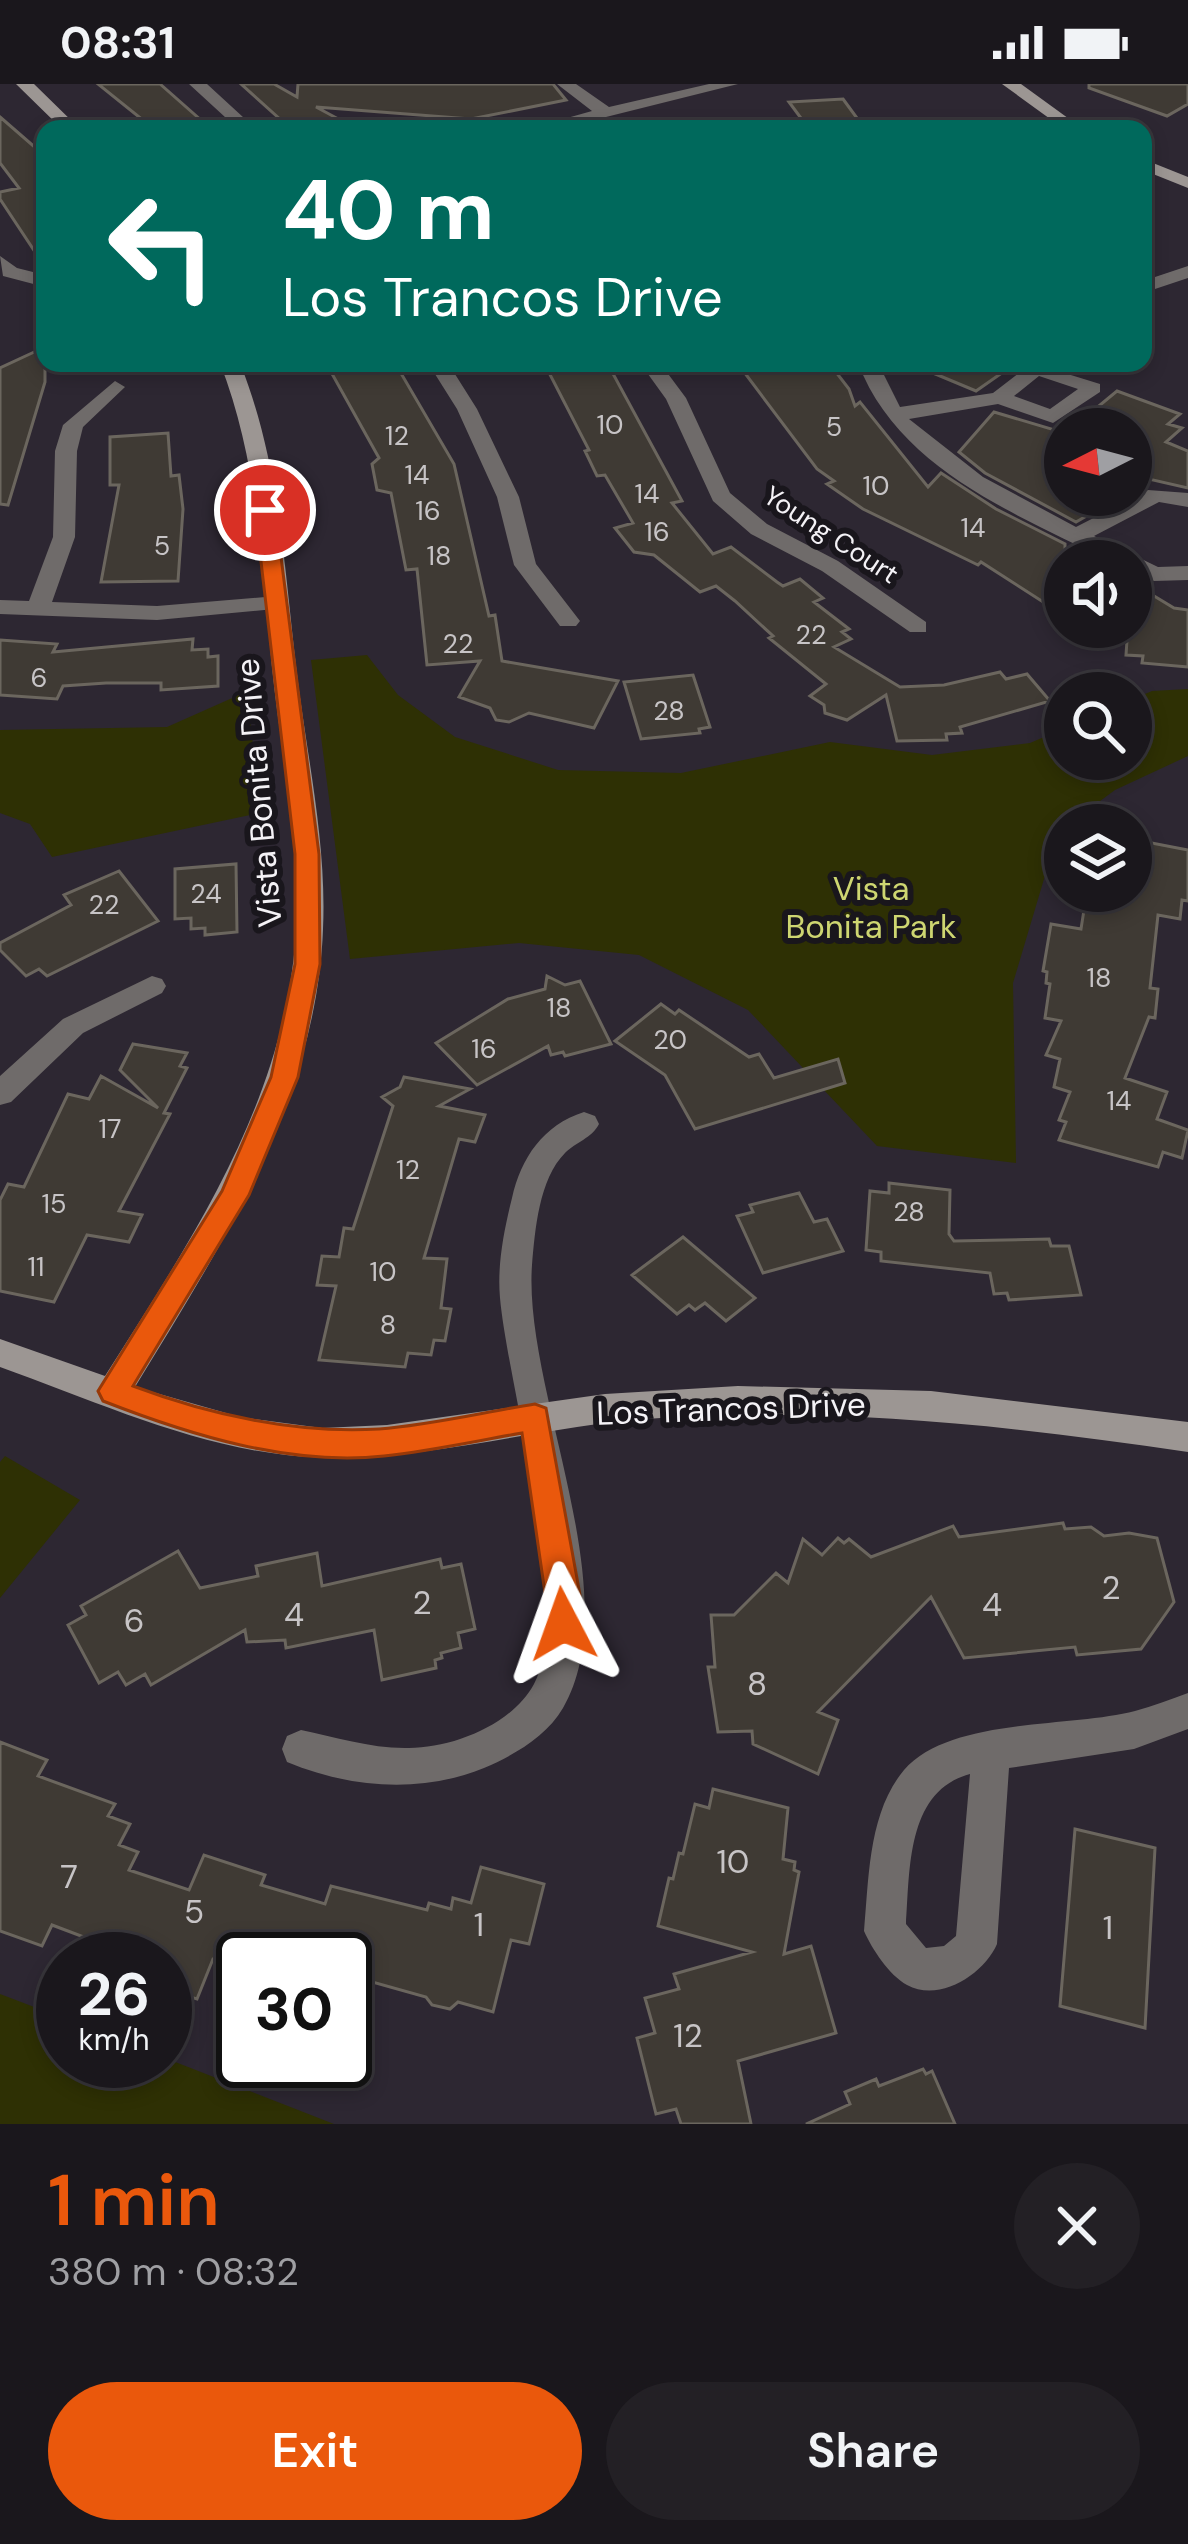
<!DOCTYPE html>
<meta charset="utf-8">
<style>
:root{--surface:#1a171c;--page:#232025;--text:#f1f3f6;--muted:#9f9fa3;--line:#38363b;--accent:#ea580c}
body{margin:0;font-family:"DM Sans",sans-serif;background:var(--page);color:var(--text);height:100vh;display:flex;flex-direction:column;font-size:45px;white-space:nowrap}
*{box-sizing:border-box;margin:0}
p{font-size:39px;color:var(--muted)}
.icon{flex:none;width:66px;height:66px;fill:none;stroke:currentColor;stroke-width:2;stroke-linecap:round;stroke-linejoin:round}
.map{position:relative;height:2040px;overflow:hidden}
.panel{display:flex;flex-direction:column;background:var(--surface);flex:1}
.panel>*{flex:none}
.top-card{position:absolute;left:36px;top:36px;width:1116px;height:252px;border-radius:24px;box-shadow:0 6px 18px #0003,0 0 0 3px var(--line);background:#00695c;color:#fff;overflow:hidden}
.needle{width:78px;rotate:264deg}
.buttons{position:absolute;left:1044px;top:324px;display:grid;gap:24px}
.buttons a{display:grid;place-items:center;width:108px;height:108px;border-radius:50%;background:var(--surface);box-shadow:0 6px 18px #0003,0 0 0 3px var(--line);font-size:60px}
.speed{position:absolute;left:36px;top:1848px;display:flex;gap:24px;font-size:60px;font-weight:700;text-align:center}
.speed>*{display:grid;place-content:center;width:156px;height:156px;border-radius:50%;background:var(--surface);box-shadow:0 6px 18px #0003,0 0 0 3px var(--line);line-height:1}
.speed small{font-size:30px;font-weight:400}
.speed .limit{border:6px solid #111;border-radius:18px;background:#fff;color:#111}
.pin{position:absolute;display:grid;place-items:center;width:102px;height:102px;color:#fff;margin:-51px;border:6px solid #fff;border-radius:50%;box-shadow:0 3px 12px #0007}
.me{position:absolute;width:132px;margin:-66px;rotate:356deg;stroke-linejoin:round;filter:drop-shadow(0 0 9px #0008)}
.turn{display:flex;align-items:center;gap:42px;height:252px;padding:0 48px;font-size:54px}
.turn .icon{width:156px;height:156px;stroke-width:2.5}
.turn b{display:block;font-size:84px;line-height:102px}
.round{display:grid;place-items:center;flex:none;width:126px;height:126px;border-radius:63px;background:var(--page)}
.head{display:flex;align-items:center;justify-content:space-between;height:204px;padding:0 48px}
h1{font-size:72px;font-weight:600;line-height:90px;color:var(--accent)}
.primary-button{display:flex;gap:24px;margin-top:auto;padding:24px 48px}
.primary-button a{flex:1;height:138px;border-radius:72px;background:var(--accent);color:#fff;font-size:48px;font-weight:600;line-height:138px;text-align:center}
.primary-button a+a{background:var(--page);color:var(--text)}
.status{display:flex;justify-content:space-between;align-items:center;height:84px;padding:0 60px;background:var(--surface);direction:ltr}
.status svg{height:33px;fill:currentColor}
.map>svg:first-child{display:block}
.built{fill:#2d2732;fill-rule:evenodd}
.green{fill:#2e3004}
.building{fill:#3f3a34;stroke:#6b665e;stroke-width:3}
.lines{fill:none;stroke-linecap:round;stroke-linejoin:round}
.street{fill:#6f6b6a;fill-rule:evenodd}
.secondary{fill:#9c9693;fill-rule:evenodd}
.route{fill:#ea580c;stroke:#983908;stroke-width:3}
.labels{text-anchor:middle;stroke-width:12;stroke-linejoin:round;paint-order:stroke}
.number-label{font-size:27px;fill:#c7c4c6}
.far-street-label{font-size:27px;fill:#f4f2f6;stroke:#19161c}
.street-label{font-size:33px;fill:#f4f2f6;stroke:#19161c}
.park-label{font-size:33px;fill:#ced671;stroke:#19161c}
.near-number-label{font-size:33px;fill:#c7c4c6}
</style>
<div class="status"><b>08:31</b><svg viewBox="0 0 49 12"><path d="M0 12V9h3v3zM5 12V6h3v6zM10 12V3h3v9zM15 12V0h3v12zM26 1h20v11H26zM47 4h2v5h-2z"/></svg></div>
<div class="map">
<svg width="1188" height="2040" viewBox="0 0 1188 2040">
<rect width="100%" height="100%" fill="#221f25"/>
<path class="built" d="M0 0H1188V2040H0ZM45 45H1143V279H45ZM1065 345H1131V411H1065ZM1065 477H1131V543H1065ZM1065 609H1131V675H1065ZM1065 741H1131V807H1065ZM63 1875H165V1977H63ZM243 1875H345V1977H243Z"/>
<path class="green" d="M367 571 398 611 455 653 558 686 681 689 830 658 932 671 1030 659 1065 644V675H1131V616L1152 607 1188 605V672L1115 706 1058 748 1013 899 1016 1079 877 1062 748 926 639 871 519 859 350 875 311 576Z
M248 607 259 729 52 773 30 740 0 729V646L167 643Z
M5 1372 80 1416 0 1514V1378Z
M0 1910 63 1934V1977L165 1974 334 2040H0Z"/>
<path class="building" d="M98 0H160L211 45H154Z
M241 0H274L297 13 298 0H553L566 16 471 35 316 23 357 45H291Z
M1089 0H1188V20L1167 32 1089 4Z
M843 15 865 45H809L789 18Z
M0 33 45 72V183L0 115V108L19 104 0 79Z
M45 263V298L8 421 0 420V284Z
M326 279H395L454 380 489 532 495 531 502 577 618 597 594 644 529 629 509 638 496 636 490 624 459 613 480 577 427 581 417 485 406 486 391 409 377 406 372 380 379 374Z
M544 279H602L611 286 682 417 672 419 713 470 731 463 777 498 783 502 800 495 823 514 814 518 849 545 842 548 851 555 834 563 900 603 944 601 1000 588 1006 595 1027 590 1050 617 960 643 962 649 946 650 947 656 897 657 886 611 847 636 825 629 824 621 810 612 826 600 769 554 773 552 735 517 716 502 700 508 654 471 634 468 615 444 633 439 605 391 597 392 585 367 589 366Z
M749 279H829L849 305 855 322 860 318 928 403 941 389 996 425 1065 460V532L981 478 978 481 863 425 827 400 834 397 817 385 741 284 751 283Z
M909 279H1016L976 307Z
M1117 307 1180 330 1168 340 1182 344 1166 358 1188 367V404L1149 395 1131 406V345H1071Z
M994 328 1065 349V411H1123L1076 438 985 389 959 368Z
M168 349 171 392 179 391 183 425 178 497 101 498 119 401H110V353Z
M1131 498 1174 524 1188 526V583L1142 579 1143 572 1126 571Z
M193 555 192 566 208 565V573L218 572V602L161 606V599H106L63 602 57 615 0 611V556L57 560 53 568Z
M693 591 710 643 699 645 700 649 641 655 624 598Z
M1131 755 1188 766V817L1182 816 1180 835 1158 831 1150 904 1158 905 1155 934 1149 933 1125 994 1167 1008 1157 1035 1188 1046 1182 1074 1163 1068 1158 1083 1059 1056 1066 1038 1059 1036 1070 1008 1054 1003 1060 975 1046 971 1061 937 1045 934 1050 900 1046 899 1047 888 1043 887 1051 840 1081 845 1087 807H1131Z
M236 780 237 848 205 851V844L191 845V834L175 835V785Z
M119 787 158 837 47 892 39 885 26 892 0 866V859L71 821 64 811Z
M547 892 565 901 580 897 611 960 565 972 563 968 551 971 548 962 477 1001 436 959 508 915 545 905Z
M661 920 675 930 679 926 749 973 759 970 774 994 838 975 845 999 695 1045 665 991 615 957Z
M133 960 187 969 180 982 187 984 164 1029 170 1030 119 1127 142 1131 129 1158 87 1151 54 1218 0 1207V1116L8 1100 24 1103 68 1010 89 1015 101 992 158 1024 120 986Z
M404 993 470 1005 439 1022 485 1031 475 1058 459 1055 424 1174 447 1175 441 1224 451 1225 445 1257 434 1256 431 1271 408 1269 405 1283 319 1276 336 1202 317 1201 322 1172 339 1173 344 1144 353 1145 393 1022 382 1013 400 1003Z
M889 1099 950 1106 949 1150 954 1157 1049 1155 1051 1162H1069L1081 1211 1009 1216 1007 1209 994 1210 990 1189 881 1177V1168L866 1166 870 1107 889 1109Z
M799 1109 814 1138 827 1135 843 1167 763 1189 737 1132 753 1128 750 1121Z
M683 1153 755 1214 726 1237 705 1219 695 1226 689 1221 677 1230 632 1191Z
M1063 1439 1065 1445 1091 1443 1104 1452 1129 1449 1157 1454 1174 1518 1141 1565 1077 1571 1075 1563 964 1574 931 1513 818 1628 838 1636 818 1690 753 1660 752 1647 718 1648 708 1583H715L711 1531H734L776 1489 788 1499 803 1455 822 1471 838 1454 844 1459 849 1455 871 1473 953 1442 959 1453Z
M178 1467 200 1504 258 1492 256 1482 317 1469 322 1502 440 1475 442 1484 461 1480 475 1545 458 1549 461 1564 441 1569 442 1574 435 1576 436 1584 382 1596 374 1546 286 1564 285 1556 247 1558 245 1546 151 1601 145 1590 126 1601 118 1588 99 1599 68 1541 86 1531 81 1522Z
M0 1658 47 1676 38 1692 115 1720 108 1732 130 1740 119 1761 138 1768 129 1786 189 1806 204 1771 265 1791 261 1801 325 1820 331 1802 427 1826 429 1819 451 1825 453 1814 471 1819 481 1783 544 1800 529 1860 511 1856 493 1928 458 1918 450 1925 432 1921 426 1913 369 1897 350 1955 345 1954V1875H213L197 1915 165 1906V1875H117L121 1867 52 1841 42 1862 0 1847Z
M713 1705 788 1724 783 1775 795 1778 794 1786 799 1788 784 1870 811 1862 836 1949 738 1977 751 2040H681L676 2025 656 2030 637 1954 655 1949 645 1914 679 1905 674 1890 752 1868 658 1842 669 1794 673 1795 679 1769 683 1770 695 1720 709 1724Z
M1075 1745 1155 1764 1145 1944 1060 1922Z
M923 1985 926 1990 932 1987 955 2040H806L850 2020 845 2008 876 1995 879 2002Z"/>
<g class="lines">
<path class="street" d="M189 0H207L256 45H238Z
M557 0H576L609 23 709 0H738L558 45H528L592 27Z
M0 172 17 184 45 191V203L3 192Z
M1188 182V194L1143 209V197Z
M428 279H448L477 325 519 413 536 480 580 537 576 542H560L514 481 497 413 457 325Z
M640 279H660L686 314 730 409 767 440 838 477 926 538V548H910L822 487 751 450 713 417 666 315Z
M858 279H878L900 323 993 309 1032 279 1100 300V308L1053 339 998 320 909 335 983 393 1076 443 1148 406 1188 409V423L1159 418 1094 452 1158 483 1188 482V496L1154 497 1131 487V477H1110C1013 429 898 384 858 279ZM1039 292 1078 305 1050 325 1014 312Z
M115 297 125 303 83 343 77 367 75 453 52 518 157 522 277 512 289 519 285 524 157 536 0 530V516L29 517 53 453 55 367 63 341Z
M152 892 162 895 166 902 162 909 83 949 11 1018 0 1021V992L63 935Z
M584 1028 595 1032 599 1040C592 1054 576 1058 565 1069 539 1095 535 1146 532 1181 523 1307 629 1509 563 1624 546 1653 514 1671 484 1684 420 1710 350 1704 287 1678L282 1665 287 1652 301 1646C336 1653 372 1665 409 1664 452 1664 512 1641 534 1600 573 1527 508 1302 500 1214 497 1181 504 1146 512 1114 521 1074 543 1041 584 1028Z
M1188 1609V1645L1134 1665 1009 1684 997 1860C984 1890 940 1919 907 1901 889 1891 872 1865 864 1847 869 1795 868 1729 904 1686 950 1633 1070 1644 1135 1627 1153 1622 1171 1615 1188 1609ZM970 1690 956 1852 944 1862 926 1864 906 1840C910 1787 906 1707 970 1690Z"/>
<path class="secondary" d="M16 0H34L80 45H62Z
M1002 0H1021L1083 45H1064Z
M1143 75 1188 93V104L1143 86Z
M220 279H240C279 377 284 479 296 582 306 669 327 757 323 845 317 1015 221 1162 135 1303L240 1333 322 1344 387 1341 605 1310 738 1302 931 1307 1188 1338V1368C1008 1341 828 1322 646 1335 526 1344 406 1384 286 1371 187 1360 93 1316 0 1283V1255L105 1292C192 1155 287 1014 296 846 300 758 281 670 272 583 262 479 258 377 220 279Z"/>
</g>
<path class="route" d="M265 420 275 426 319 770 320 880 298 993 249 1111 133 1302C210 1331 297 1350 379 1345 431 1341 484 1328 535 1320L546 1324 580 1511 575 1551 563 1556 551 1551 522 1349C476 1357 430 1367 384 1372 289 1382 190 1351 103 1317L98 1307 222 1107 271 993 295 880V770L255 426Z"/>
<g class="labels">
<g class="number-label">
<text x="610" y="350">10</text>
<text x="834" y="352">5</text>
<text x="397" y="361">12</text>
<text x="417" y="400">14</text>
<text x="876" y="411">10</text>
<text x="647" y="419">14</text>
<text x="428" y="436">16</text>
<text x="973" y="453">14</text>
<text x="657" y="457">16</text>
<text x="162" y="471">5</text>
<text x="439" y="481">18</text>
<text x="811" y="560">22</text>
<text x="458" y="569">22</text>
<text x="39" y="603">6</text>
<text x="669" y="636">28</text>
<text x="206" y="819">24</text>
<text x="104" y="830">22</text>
<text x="1099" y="903">18</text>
<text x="559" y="933">18</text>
<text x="670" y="965">20</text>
<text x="484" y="974">16</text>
<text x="1119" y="1026">14</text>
<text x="110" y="1054">17</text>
<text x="408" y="1095">12</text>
<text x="54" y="1129">15</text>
<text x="909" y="1137">28</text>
<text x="36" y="1192">11</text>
<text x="383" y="1197">10</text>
<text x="388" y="1250">8</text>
</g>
<g class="far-street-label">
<text transform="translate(831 451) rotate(33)" y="9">Young Court</text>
</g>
<g class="street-label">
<text transform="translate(258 709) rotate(-95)" y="12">Vista Bonita Drive</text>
<text transform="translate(731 1324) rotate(-2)" y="12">Los Trancos Drive</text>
</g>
<g class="park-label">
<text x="871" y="816">Vista<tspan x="871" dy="38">Bonita Park</tspan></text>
</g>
<g class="near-number-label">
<text x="1111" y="1515">2</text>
<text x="422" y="1530">2</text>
<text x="992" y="1532">4</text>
<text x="294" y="1542">4</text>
<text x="134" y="1548">6</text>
<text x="757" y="1611">8</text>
<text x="733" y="1789">10</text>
<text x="69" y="1804">7</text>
<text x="194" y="1839">5</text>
<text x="479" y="1852">1</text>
<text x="1108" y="1855">1</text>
<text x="688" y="1963">12</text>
</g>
</g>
</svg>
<div class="buttons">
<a><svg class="needle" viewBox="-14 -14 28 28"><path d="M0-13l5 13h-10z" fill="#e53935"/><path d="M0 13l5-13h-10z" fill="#9f9fa3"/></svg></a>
<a><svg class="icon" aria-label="sound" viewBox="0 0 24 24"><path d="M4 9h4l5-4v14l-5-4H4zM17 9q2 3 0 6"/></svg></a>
<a><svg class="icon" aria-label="search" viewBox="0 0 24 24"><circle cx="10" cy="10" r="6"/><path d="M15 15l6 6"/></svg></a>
<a><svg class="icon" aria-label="layers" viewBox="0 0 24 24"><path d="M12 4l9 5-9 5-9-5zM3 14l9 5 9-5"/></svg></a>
</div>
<div class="speed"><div>26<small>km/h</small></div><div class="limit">30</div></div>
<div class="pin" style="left:265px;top:426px;background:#d93025"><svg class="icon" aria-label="arrive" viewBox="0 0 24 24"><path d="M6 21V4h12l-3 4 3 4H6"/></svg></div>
<svg class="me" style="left:563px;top:1540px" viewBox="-20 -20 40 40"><path d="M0-17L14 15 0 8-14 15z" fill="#ea580c" stroke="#fff" stroke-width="4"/></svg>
<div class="top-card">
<div class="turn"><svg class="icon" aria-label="left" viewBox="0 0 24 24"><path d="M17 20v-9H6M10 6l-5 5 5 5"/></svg><div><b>40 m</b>Los Trancos Drive</div></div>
</div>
</div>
<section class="panel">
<div class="head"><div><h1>1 min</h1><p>380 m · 08:32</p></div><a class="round"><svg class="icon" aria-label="close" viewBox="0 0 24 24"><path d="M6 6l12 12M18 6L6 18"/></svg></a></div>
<div class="primary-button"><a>Exit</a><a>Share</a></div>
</section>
